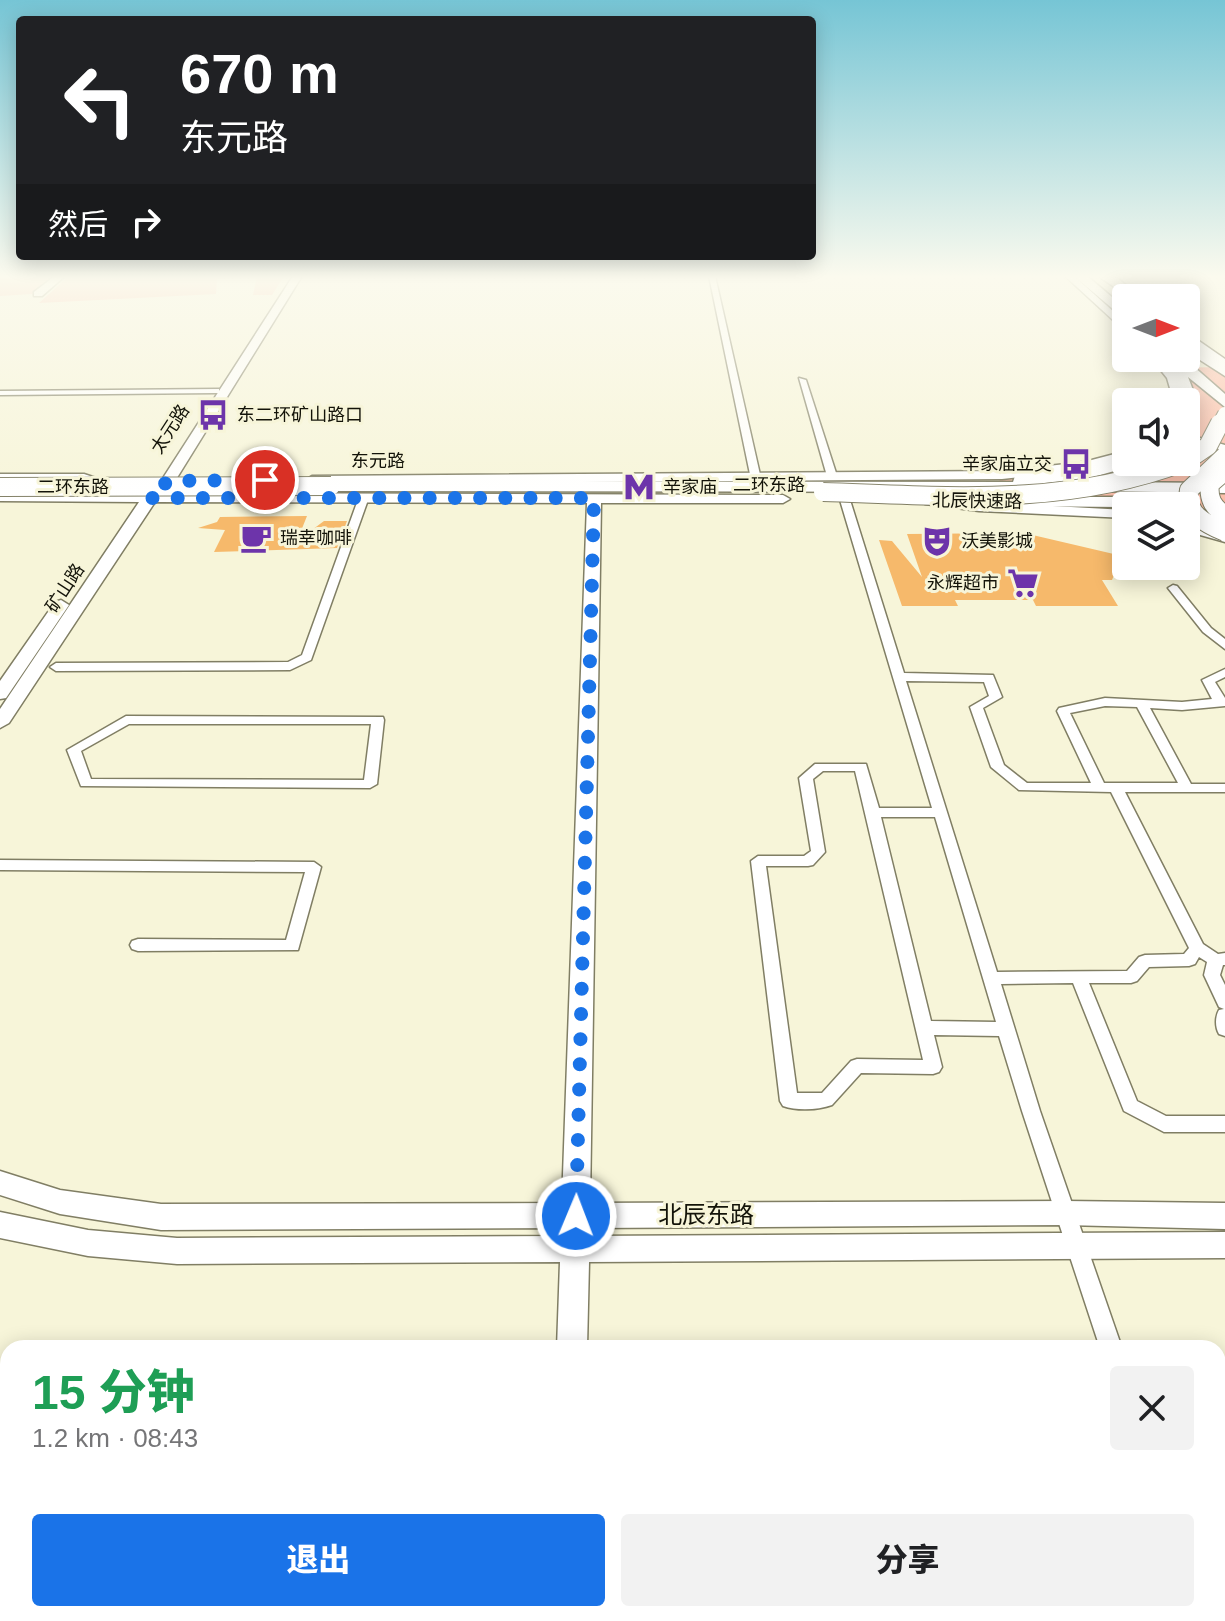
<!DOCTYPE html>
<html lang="zh">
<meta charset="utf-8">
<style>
:root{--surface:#fff;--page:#f2f2f2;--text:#202124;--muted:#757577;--accent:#1a73e8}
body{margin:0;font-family:Arial,"Noto Sans SC",sans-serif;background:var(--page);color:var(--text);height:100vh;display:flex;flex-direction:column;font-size:30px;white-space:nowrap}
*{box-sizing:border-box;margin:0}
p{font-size:26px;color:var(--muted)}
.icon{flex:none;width:44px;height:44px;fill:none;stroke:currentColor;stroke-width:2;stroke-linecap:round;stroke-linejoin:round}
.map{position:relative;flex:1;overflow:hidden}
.side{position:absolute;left:0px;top:1340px;width:1226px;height:282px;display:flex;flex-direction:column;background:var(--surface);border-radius:24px 24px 0 0;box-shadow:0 4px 20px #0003}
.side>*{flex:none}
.hud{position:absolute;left:16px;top:16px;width:800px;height:244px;border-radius:8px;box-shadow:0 4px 20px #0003;background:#202124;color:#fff;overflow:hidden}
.needle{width:52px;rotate:90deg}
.fabs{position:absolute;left:1112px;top:284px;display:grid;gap:16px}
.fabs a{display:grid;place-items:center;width:88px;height:88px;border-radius:8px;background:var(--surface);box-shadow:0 4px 20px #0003;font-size:40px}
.pin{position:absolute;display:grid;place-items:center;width:68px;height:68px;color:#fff;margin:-34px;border:4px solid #fff;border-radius:50%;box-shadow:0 2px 8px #0007}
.me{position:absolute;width:88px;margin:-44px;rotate:1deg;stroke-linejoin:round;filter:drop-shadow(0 0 6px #0008)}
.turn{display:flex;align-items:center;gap:28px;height:168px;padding:0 32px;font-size:36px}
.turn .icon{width:104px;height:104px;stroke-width:2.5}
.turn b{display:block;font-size:56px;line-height:68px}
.then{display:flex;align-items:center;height:76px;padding:0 32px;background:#0003;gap:16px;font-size:30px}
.round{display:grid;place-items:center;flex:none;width:84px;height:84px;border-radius:8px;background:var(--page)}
.summary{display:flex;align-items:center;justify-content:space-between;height:136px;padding:0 32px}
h1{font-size:48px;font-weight:800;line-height:60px;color:#1e9e55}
.button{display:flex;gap:16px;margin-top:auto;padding:16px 32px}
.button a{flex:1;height:92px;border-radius:8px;background:var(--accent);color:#fff;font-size:32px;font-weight:800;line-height:92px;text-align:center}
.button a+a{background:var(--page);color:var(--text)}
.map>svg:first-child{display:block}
.green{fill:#fcbda8}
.building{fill:#f6b96b}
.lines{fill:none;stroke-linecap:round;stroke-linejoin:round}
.street-casing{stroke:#807e64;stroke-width:3}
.secondary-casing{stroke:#807e64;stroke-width:3}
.highway-casing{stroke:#807e64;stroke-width:3}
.street{fill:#fff;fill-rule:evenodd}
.secondary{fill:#fff;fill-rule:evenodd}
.highway{fill:#fff;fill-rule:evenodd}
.highway-bridge-far1-casing{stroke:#807e64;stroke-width:16;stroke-linecap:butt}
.highway-bridge-casing{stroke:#807e64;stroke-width:20;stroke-linecap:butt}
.highway-bridge-far1{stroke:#fff;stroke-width:14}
.highway-bridge{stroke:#fff;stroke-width:18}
.route{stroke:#1a73e8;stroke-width:14;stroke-dasharray:0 25.2}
.labels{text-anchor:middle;stroke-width:6;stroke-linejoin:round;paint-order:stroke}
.far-poi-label{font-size:18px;fill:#131309;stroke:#f7f5d9;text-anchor:start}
.far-street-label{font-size:18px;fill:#131309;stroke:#f7f5d9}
.near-street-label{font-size:24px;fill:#131309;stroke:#f7f5d9}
</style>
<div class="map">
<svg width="1225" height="1621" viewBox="0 0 1225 1621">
<rect width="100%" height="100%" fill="#f7f5d9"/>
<path class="green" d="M0 276H52L32 294 0 296Z
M69 276H284L272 295H253L257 276 217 279 216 294 39 303Z
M1225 367V542L1186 530V506H1126V519L1016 513 994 470C1039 468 1086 470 1126 449V462H1186V402H1170L1171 385 1157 368Z"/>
<path class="building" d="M307 516 297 541 324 521H347L337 548 214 552 225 530 198 528 217 522 220 517Z
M1024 533 1118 555 1121 558 1112 580H1102L1118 606H1036L1033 600H955L958 606H902L879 540 892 541 922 577 907 534Z"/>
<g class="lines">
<defs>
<path id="street" d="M709 276H715L761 479 756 482 751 479Z
M799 378 806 380 837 476 835 478 827 476Z
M219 389V393H216L0 395V391Z
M0 474H84L105 481 100 484 84 480H0Z
M364 494 369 497 311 660 290 670 56 671 50 667 56 663 288 662 302 655 359 497Z
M845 497 850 500 904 673 993 675 1002 697 983 708 1004 765 1027 783H1091L1057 711 1059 708 1105 698 1182 702 1212 699 1202 680 1225 669V677L1215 682 1225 698V706L1182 710 1150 708 1191 784H1225V792H1125L1203 944 1218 954 1225 953V965H1223L1220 975 1225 985V1036L1219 1034C1215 1027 1215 1017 1219 1010L1224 1009 1219 1007 1204 975 1207 962 1199 957 1195 964 1189 966 1149 967 1137 981 1131 983H1089L1137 1101 1166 1116H1225V1132H1164L1124 1111 1073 983 1001 984 1040 1111 1122 1348H1100L1022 1111 999 1036 934 1035 942 1067 939 1072 933 1074 861 1073 832 1105C818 1110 797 1111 783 1106L780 1101 751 861 758 856H804L811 851 799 778 815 764H866L879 808H932L840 500ZM906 681 984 682 989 696 970 707 991 767 1019 790 1111 792 1189 948 1184 954 1145 955 1139 957 1127 971 997 972ZM1105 706 1137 707 1178 783H1104L1070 713ZM823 771H855L923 1060 857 1059 851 1061 822 1093H797L766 866H808L813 865 825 852 813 779ZM881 817H935L996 1022 931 1021Z
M1173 585 1177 586 1211 628 1225 639V649L1203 632 1168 588Z
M126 716 383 717 384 720 377 784 370 788 81 786 67 750ZM129 724H371L364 780 91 779 81 751Z
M0 860 314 862 321 867 298 950 138 951 132 949 130 945 132 941 138 939 286 940 305 872 0 870Z
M1187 1614H1212L1215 1621H1189Z"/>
<path id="secondary" d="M55 276H65L42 296H34V292Z
M293 276H302L175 481 163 493 783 495 790 499 783 503H601L590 1203 1065 1201 1225 1203V1229L1065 1225 589 1228V1236L1225 1232V1258L589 1262 587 1348H557L560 1262 177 1264 88 1256 0 1238V1212L88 1230 177 1238 561 1236V1228L161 1230 60 1214 0 1195V1171L60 1190 161 1204 562 1203 587 503 155 502 9 723 0 728V709L139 502 0 501V493H147L163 478Z
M1065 276H1074L1126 323V332Z
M1098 276 1117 278 1142 298H1131Z
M1186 332 1225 359V367L1186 340Z
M1151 358H1163L1177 375 1179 377 1186 402H1174L1167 378Z
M1186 434 1225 445V453L1186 442Z
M1126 451V459L1085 470 1002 479 312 484 305 480 312 476 1002 471 1084 462Z
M930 497 979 502 1126 510V518L979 511 925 504V498Z
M1186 522 1225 533V542L1186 531Z
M61 600 69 605 6 698 0 699V681L55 602Z
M544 1614H580L579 1621H543Z"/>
<path id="highway" d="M1074 276H1087L1126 309V320Z
M1186 340 1225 365V376L1186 351Z
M1160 358 1185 359 1225 394V407L1188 377 1196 398 1194 426 1186 431V402H1180L1175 381Z
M1126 457V462H1135L1132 466 1086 479 1045 483 1048 487 1039 492 331 491 322 486 331 481 1013 482 1015 476 1021 475 1085 469Z
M1098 482 1225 483V493L1092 491 1089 487 1092 483Z
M1017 497H1121L1130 502 1121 507 1011 506 1008 502 1011 498Z"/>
</defs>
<use href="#street" class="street-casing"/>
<use href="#secondary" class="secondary-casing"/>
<use href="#highway" class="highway-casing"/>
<use href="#street" class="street"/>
<use href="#secondary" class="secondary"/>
<use href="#highway" class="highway"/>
<defs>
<path id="highway-bridge-far1" d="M1219 425 1225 414"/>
<path id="highway-bridge" d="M1225 456 1189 490C1185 514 1206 524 1225 532
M1186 461 1208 446 1220 423
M1225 471 1210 484C1208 499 1213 507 1225 515
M0 487 331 486
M823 492C947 496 1065 507 1184 462"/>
</defs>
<use href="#highway-bridge-far1" class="highway-bridge-far1-casing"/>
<use href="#highway-bridge" class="highway-bridge-casing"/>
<use href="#highway-bridge-far1" class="highway-bridge-far1"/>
<use href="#highway-bridge" class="highway-bridge"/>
</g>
<linearGradient id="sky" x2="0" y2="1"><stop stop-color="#76c5d5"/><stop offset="0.55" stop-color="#fbfaee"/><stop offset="1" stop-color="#fbfaee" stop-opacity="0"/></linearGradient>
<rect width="1225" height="503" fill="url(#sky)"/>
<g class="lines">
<path class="route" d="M265 480 168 481 149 498H594L576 1216"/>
</g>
<defs>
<symbol id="bus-bare" viewBox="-9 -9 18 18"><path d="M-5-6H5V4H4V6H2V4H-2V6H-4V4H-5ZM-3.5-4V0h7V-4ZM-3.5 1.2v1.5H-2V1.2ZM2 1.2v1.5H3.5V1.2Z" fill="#6d34aa" stroke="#f7f5d9" stroke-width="2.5" paint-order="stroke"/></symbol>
<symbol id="metro-bare" viewBox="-9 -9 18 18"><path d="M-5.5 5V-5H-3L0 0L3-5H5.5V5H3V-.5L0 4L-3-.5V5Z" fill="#6d34aa" stroke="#f7f5d9" stroke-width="2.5" paint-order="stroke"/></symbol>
<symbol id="cafe-bare" viewBox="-9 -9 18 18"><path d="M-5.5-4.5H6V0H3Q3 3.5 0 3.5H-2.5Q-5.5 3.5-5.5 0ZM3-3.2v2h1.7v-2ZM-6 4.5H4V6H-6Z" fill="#6d34aa" stroke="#f7f5d9" stroke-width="2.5" paint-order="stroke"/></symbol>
<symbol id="theatre-bare" viewBox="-9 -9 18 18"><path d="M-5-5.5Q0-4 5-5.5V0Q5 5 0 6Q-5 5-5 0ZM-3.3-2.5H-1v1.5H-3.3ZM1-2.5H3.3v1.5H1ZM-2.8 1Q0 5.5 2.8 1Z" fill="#6d34aa" stroke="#f7f5d9" stroke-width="2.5" paint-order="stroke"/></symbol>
<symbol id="supermarket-bare" viewBox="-9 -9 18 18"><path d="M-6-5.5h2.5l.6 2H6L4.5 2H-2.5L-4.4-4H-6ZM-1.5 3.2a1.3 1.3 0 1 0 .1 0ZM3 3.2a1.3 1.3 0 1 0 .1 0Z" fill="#6d34aa" stroke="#f7f5d9" stroke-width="2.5" paint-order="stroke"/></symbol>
</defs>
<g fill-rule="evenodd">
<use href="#bus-bare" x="191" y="393" width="44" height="44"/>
<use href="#bus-bare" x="1054" y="442" width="44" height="44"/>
<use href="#metro-bare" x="617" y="465" width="44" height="44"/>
<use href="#cafe-bare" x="234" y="516" width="44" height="44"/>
<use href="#theatre-bare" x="915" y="519" width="44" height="44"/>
<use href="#supermarket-bare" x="1001" y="561" width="44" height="44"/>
</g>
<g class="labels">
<g class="far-poi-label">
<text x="237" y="421">东二环矿山路口</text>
<text x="1052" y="470" text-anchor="end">辛家庙立交</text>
<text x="663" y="493">辛家庙</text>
<text x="280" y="544">瑞幸咖啡</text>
<text x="961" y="547">沃美影城</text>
<text x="999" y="589" text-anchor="end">永辉超市</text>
</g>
<g class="far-street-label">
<text transform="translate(170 429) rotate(-57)" y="6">太元路</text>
<text x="378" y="467">东元路</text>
<text x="769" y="491">二环东路</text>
<text x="73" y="493">二环东路</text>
<text transform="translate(977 501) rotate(1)" y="6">北辰快速路</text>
<text transform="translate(65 588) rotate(-57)" y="6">矿山路</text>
</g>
<g class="near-street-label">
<text x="706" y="1223">北辰东路</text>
</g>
</g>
</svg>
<div class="fabs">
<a><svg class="needle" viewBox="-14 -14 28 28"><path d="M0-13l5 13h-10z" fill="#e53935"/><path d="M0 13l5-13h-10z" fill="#757577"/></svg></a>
<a><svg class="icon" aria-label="sound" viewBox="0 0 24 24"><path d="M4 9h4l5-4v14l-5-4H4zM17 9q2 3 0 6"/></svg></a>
<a><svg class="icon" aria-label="layers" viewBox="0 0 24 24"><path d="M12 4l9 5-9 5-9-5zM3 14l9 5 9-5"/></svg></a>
</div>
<div class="pin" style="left:265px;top:480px;background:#d93025"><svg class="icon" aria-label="arrive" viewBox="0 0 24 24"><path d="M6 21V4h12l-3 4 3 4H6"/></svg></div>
<svg class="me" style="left:576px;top:1216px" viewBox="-20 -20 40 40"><circle r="17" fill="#1a73e8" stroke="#fff" stroke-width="3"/><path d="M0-11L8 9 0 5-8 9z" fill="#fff"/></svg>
<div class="hud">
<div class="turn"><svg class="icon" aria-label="left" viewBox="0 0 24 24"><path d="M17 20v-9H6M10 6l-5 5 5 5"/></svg><div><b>670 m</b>东元路</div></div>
<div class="then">然后<svg class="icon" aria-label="right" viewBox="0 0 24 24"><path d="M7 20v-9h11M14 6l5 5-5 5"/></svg></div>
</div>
<section class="side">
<div class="summary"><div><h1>15 分钟</h1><p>1.2 km · 08:43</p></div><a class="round"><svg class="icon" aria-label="close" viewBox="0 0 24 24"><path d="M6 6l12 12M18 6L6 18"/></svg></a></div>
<div class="button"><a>退出</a><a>分享</a></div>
</section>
</div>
